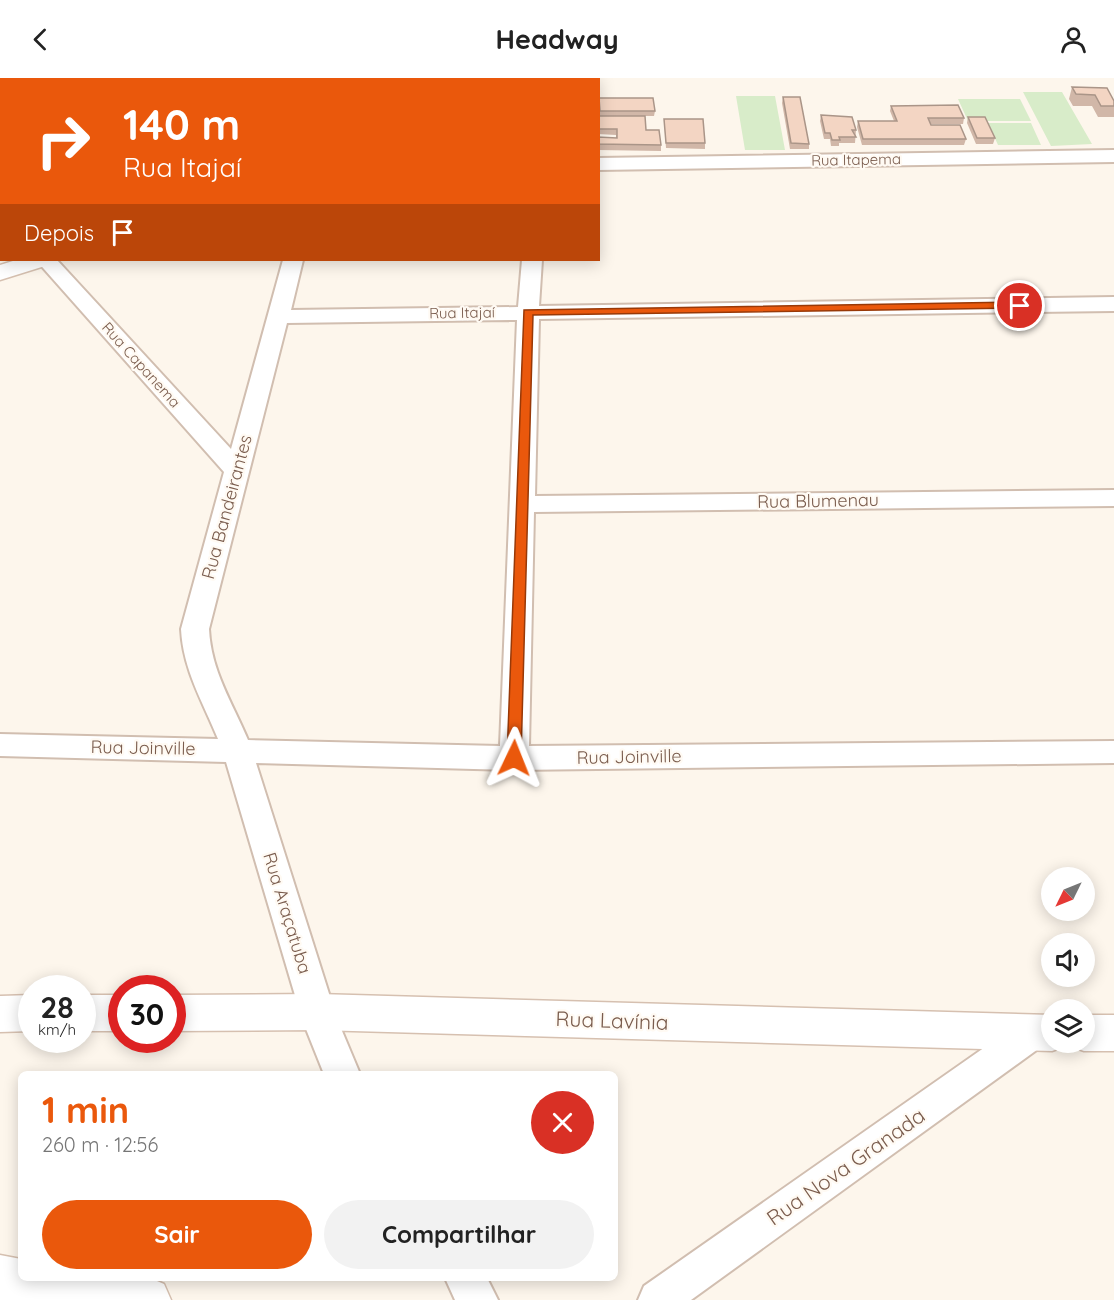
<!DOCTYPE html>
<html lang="pt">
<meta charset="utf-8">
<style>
:root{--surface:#fff;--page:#f2f2f2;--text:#222;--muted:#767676;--accent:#ea580c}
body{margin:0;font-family:Quicksand,sans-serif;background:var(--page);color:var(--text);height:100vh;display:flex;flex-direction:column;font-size:22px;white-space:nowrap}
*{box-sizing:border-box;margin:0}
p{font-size:20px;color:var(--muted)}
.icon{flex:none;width:33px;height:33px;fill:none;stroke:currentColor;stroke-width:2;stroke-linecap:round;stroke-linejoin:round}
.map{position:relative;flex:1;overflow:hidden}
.panel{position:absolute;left:18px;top:993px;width:600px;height:210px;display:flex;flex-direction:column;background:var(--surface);border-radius:9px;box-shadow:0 3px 15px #0003}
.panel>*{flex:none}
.banner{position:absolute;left:0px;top:0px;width:600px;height:183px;box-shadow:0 3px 15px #0003;background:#ea580c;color:#fff;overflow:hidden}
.needle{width:39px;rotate:227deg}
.controls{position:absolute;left:1041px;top:789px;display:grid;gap:12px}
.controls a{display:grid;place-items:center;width:54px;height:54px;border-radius:50%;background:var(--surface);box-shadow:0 3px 15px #0003;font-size:30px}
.speed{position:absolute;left:18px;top:897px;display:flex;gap:12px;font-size:30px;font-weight:700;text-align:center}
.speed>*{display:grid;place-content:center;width:78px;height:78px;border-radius:50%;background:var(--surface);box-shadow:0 3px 15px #0003;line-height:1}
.speed small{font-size:15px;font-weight:400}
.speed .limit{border:9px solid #d22;background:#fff;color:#111}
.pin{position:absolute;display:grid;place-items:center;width:51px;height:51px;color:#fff;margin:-26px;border:3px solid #fff;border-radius:50%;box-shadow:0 2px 6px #0007}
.me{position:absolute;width:66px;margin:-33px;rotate:2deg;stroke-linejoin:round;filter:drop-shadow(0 0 4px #0008)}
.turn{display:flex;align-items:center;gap:21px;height:126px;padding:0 24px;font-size:27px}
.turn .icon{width:78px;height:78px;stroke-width:2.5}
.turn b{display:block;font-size:42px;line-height:51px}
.then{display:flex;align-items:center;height:57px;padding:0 24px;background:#0003;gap:12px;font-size:22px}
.round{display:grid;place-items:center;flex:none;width:63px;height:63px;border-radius:32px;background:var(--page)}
.headline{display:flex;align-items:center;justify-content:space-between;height:102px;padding:0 24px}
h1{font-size:36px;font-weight:700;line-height:45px;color:var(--accent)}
.action{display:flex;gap:12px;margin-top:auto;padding:12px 24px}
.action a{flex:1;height:69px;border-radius:36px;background:var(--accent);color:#fff;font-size:24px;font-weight:700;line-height:69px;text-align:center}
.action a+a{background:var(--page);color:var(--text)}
header{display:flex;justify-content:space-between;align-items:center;height:78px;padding:0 24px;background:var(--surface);font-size:27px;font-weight:700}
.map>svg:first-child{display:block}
.green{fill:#d8ecc9}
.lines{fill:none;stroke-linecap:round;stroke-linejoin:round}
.street-casing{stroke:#d1beb0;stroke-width:4}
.secondary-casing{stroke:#d6c0b0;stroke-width:3}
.street{fill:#fff;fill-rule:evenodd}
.secondary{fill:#fff;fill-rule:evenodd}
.wall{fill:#d1b7a8}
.building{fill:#f3d5c3;stroke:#aa9588;stroke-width:1.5}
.route{fill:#ea580c;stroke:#983908;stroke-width:1.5}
.labels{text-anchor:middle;stroke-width:4.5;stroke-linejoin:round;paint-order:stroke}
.far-street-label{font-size:15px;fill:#7a5c4d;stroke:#fffaf3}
.street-label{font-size:18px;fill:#7a5c4d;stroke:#fffaf3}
.near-street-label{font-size:21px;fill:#7a5c4d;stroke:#fffaf3}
</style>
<header><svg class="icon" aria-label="back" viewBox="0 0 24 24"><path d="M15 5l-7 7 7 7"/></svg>Headway<svg class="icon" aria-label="person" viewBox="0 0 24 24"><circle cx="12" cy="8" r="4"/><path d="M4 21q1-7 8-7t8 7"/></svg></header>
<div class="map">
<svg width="1114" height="1222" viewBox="0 0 1114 1222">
<rect width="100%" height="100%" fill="#fdf6ec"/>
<path class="green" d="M0 0H365L2 2 1 7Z
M1023 14H1062L1092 66 1051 68Z
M736 18H775L785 72H745Z
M958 21H1020L1031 43H968Z
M988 45H1031L1041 67H998Z"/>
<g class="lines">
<defs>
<path id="street" d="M536 0H554V2H536Z
M1114 72V84L598 92V80Z
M0 126H2V140H0Z
M36 182H57L231 371 283 182H303L291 232 518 229 522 182H542L539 228 1114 219V233L539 241 535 418 1114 412V428L534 434 529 668 1114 663V685L514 692 256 685 337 941 360 996H324L302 941 226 684 0 678V656L218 661C203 624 183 592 181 551L224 394ZM517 242 500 668 248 662C232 624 211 593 209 551L287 245Z
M1033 939 1045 944 1050 955 1045 966 691 1222H638L644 1208 1021 944Z
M445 1200H487L498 1222H455Z"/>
<path id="secondary" d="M385 0H407L384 2Z
M16 182H51L48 187 0 202V187Z
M318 916 1052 937V964H1068L1066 968 1052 973 318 952 172 953V917Z
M32 917V953L0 954V918Z
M82 917H122V953H82Z
M1084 937H1114V973H1084L1070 968 1068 964H1084Z
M0 1177 21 1181V1200H150L164 1206 171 1222H0Z"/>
</defs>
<use href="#street" class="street-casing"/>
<use href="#secondary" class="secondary-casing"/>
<use href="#street" class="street"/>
<use href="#secondary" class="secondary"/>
</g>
<path class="wall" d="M1072 9 1114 23V39H1098L1092 28H1073L1069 21Z
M783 19 809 66V71H790L782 25Z
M599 20 655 33 654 38H645L646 52 661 67V73L598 72V59L616 60V57L598 56Z
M891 28 964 40 963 46H931V47L966 61 964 67H862L857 49 858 43H894L890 33Z
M821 37 856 52 855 65H839V68H831L830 61H824L820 43Z
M968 39 995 60 993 66H976L967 45Z
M664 41 705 65V71L666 70Z"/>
<path class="building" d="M1072 9 1107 10 1114 23V28H1101L1095 17 1076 16Z
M783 19H800L809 66 791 65Z
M599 20H653L655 33H600Z
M958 27 964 40H928L931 47H960L966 61H863L858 43H897L891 28Z
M821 37 852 39 856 52H852L856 59H839L840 62H832L830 55H825Z
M598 38H645L646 52H659L661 67 598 66V59L617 60V51H598Z
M968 39H985L995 60H977Z
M664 41H703L705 65H666Z"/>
<path class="route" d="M1020 224 1024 225V230L533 237 521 680 519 684H509L507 680 524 232Z"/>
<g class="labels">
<g class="far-street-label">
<text transform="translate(856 82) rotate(-1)" y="5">Rua Itapema</text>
<text transform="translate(462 235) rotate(-1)" y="5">Rua Itajaí</text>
<text transform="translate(141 287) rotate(48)" y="5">Rua Capanema</text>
</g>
<g class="street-label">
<text transform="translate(818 423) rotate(-1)" y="6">Rua Blumenau</text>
<text transform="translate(227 429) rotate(-75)" y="6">Rua Bandeirantes</text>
<text transform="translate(143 670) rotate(1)" y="6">Rua Joinville</text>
<text transform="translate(629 679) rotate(-1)" y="6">Rua Joinville</text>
<text transform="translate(287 835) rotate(73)" y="6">Rua Araçatuba</text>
</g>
<g class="near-street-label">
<text transform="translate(612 943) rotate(2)" y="7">Rua Lavínia</text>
<text transform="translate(846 1089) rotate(-35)" y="7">Rua Nova Granada</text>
</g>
</g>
</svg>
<div class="controls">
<a><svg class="needle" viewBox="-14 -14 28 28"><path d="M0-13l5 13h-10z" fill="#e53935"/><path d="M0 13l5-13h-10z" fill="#767676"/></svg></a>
<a><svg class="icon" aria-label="sound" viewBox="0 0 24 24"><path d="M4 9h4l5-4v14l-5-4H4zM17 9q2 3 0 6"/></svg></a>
<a><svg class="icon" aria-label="layers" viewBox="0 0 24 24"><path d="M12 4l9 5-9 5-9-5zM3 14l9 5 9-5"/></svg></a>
</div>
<div class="speed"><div>28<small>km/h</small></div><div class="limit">30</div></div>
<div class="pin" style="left:1020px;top:228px;background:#d93025"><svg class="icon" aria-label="arrive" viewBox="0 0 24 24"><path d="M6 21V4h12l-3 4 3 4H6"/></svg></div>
<svg class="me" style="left:514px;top:680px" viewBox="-20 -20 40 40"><path d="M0-17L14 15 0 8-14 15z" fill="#ea580c" stroke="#fff" stroke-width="4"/></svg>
<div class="banner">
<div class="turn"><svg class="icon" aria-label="right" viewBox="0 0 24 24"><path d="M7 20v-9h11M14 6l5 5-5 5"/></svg><div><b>140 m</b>Rua Itajaí</div></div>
<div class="then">Depois<svg class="icon" aria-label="arrive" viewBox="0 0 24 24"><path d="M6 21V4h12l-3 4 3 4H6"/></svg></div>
</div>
<section class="panel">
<div class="headline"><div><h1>1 min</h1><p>260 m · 12:56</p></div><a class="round" style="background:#d93025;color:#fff"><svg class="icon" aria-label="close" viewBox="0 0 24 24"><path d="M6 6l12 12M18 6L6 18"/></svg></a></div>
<div class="action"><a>Sair</a><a>Compartilhar</a></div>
</section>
</div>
